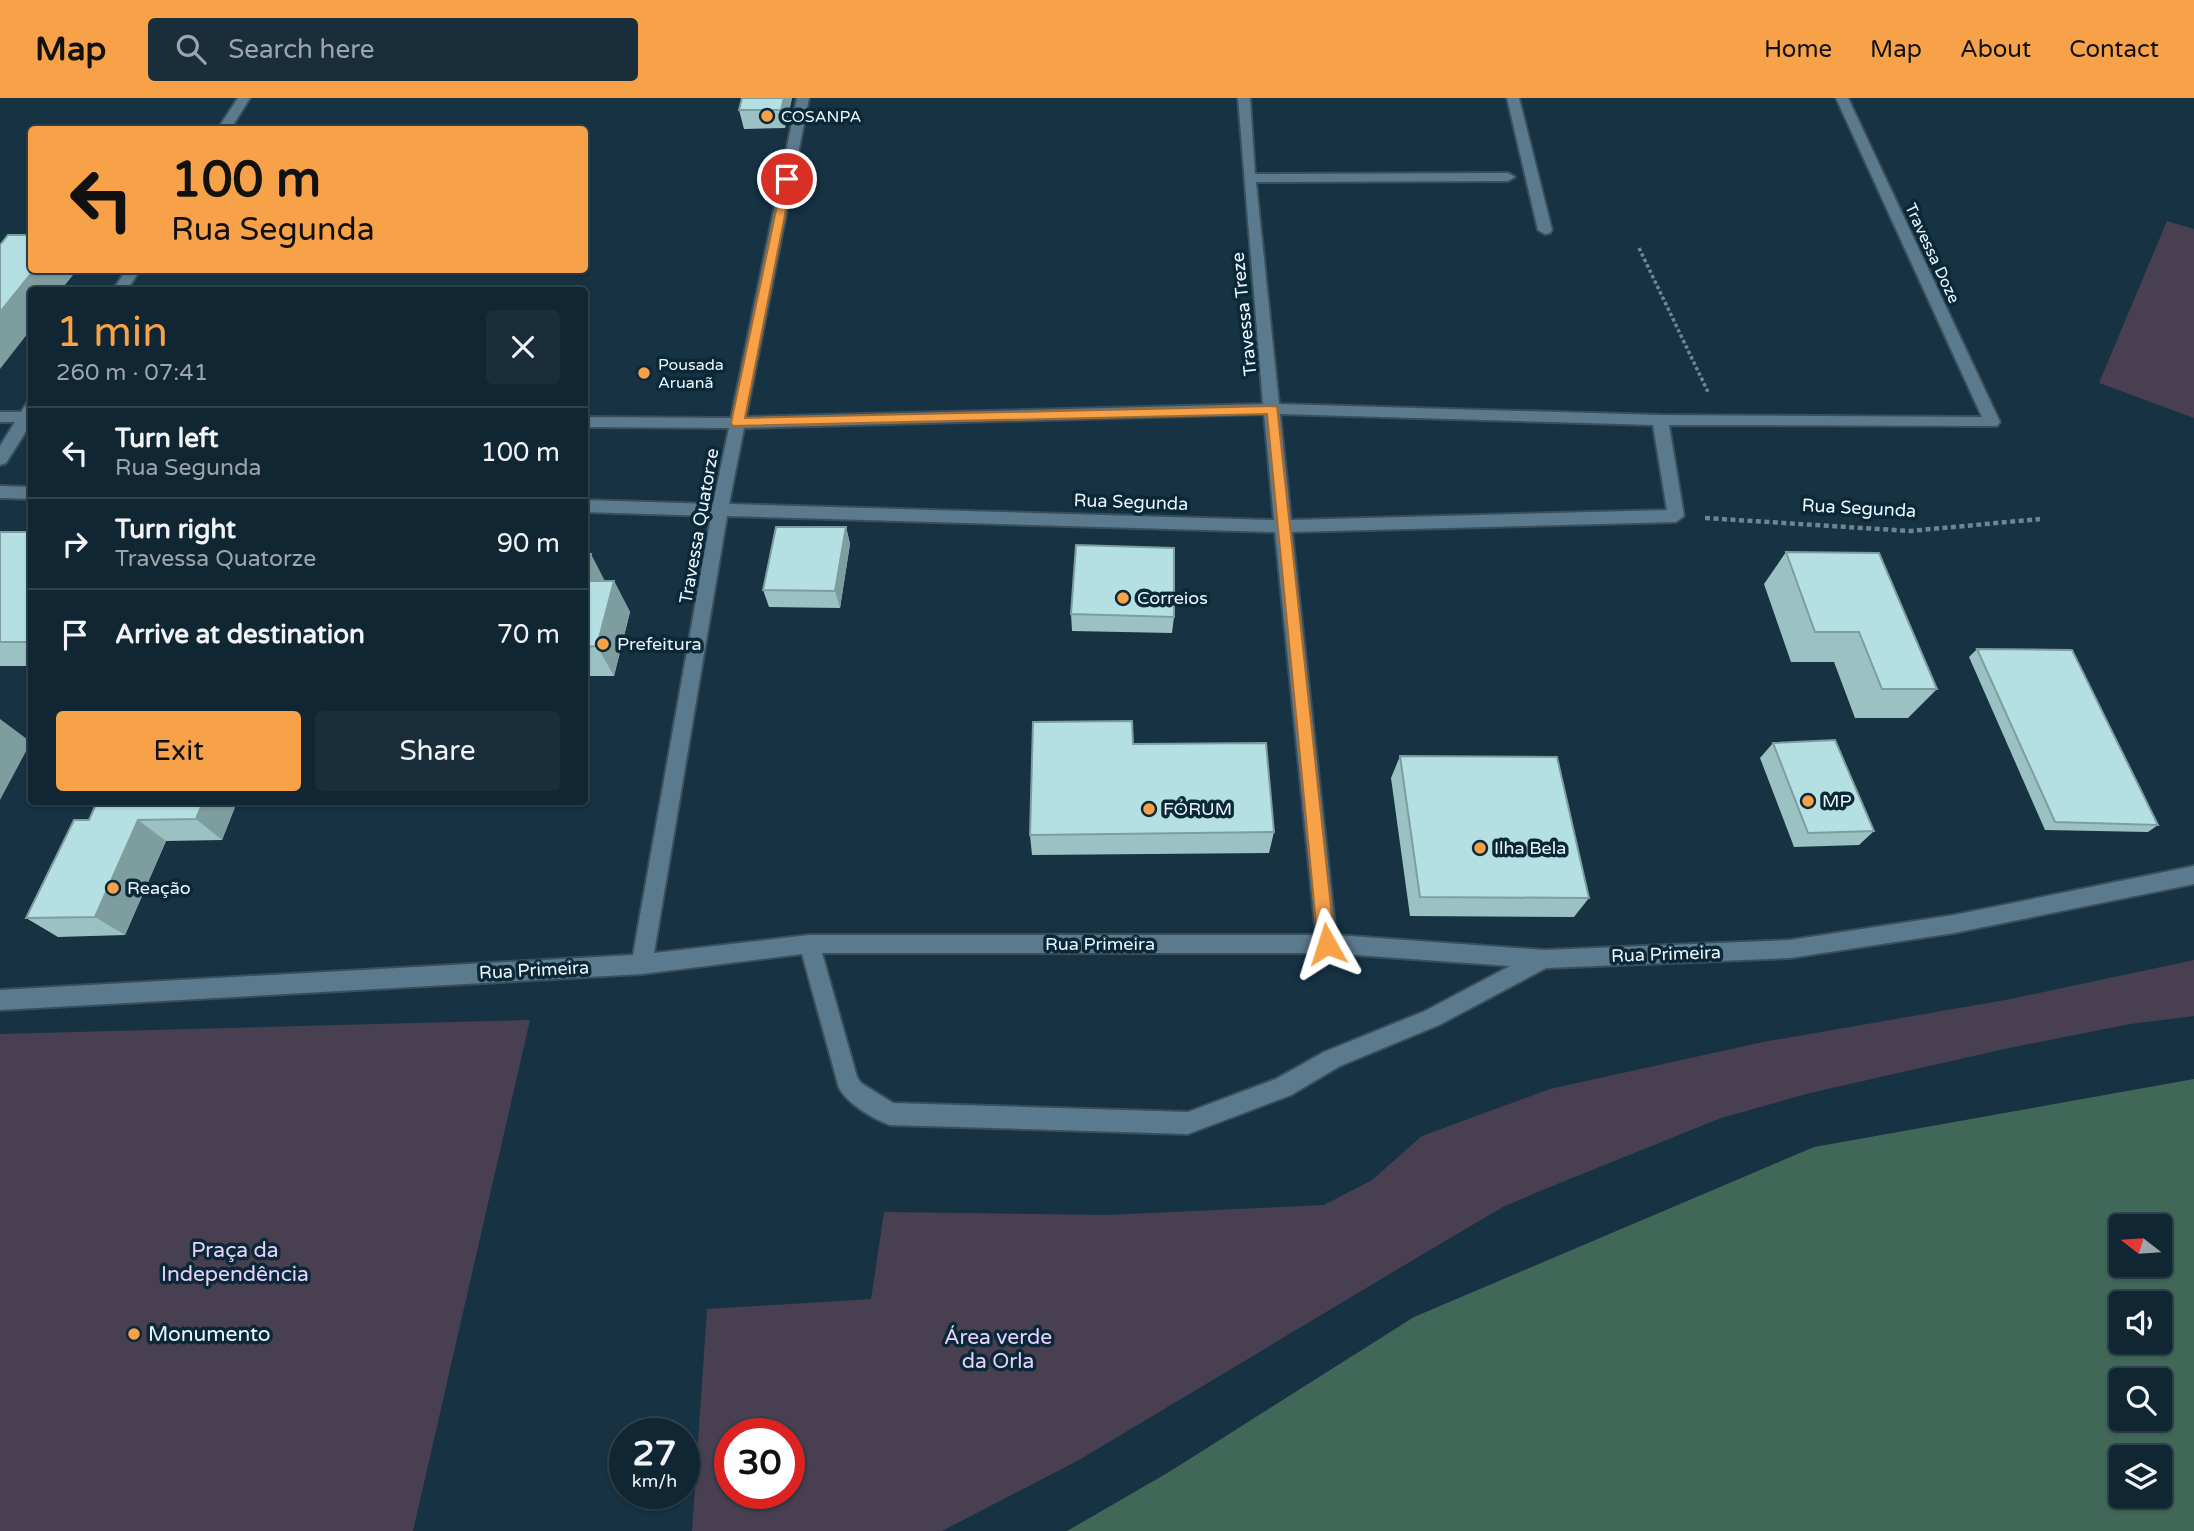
<!DOCTYPE html>
<meta charset="utf-8">
<style>
:root{--surface:#102632;--page:#192e3a;--text:#f1f3f6;--muted:#9ca5ac;--line:#30434d;--accent:#f7a149}
body{margin:0;font-family:"Varela Round",sans-serif;background:var(--page);color:var(--text);height:100vh;display:flex;flex-direction:column;font-size:26px;white-space:nowrap}
*{box-sizing:border-box;margin:0}
p{font-size:23px;color:var(--muted)}
.icon{flex:none;width:38px;height:38px;fill:none;stroke:currentColor;stroke-width:2;stroke-linecap:round;stroke-linejoin:round}
.map{position:relative;flex:1;overflow:hidden}
.side{position:absolute;left:28px;top:189px;width:560px;height:518px;display:flex;flex-direction:column;background:var(--surface);border-radius:7px;box-shadow:0 2px 5px #0004,0 0 0 2px var(--line)}
.side>*{flex:none}
.top-card{position:absolute;left:28px;top:28px;width:560px;height:147px;border-radius:7px;box-shadow:0 2px 5px #0004,0 0 0 2px var(--line);background:#f7a149;color:#111;overflow:hidden}
.needle{width:46px;rotate:287deg}
.controls{position:absolute;left:2109px;top:1116px;display:grid;gap:14px}
.controls a{display:grid;place-items:center;width:63px;height:63px;border-radius:7px;background:var(--surface);box-shadow:0 2px 5px #0004,0 0 0 2px var(--line);font-size:35px}
.speed{position:absolute;left:609px;top:1320px;display:flex;gap:14px;font-size:35px;font-weight:700;text-align:center}
.speed>*{display:grid;place-content:center;width:91px;height:91px;border-radius:50%;background:var(--surface);box-shadow:0 2px 5px #0004,0 0 0 2px var(--line);line-height:1}
.speed small{font-size:18px;font-weight:400}
.speed .limit{border:10px solid #d22;background:#fff;color:#111}
.pin{position:absolute;display:grid;place-items:center;width:60px;height:60px;color:#fff;margin:-30px;border:4px solid #fff;border-radius:50%;box-shadow:0 2px 7px #0007}
.me{position:absolute;width:77px;margin:-38px;rotate:354deg;stroke-linejoin:round;filter:drop-shadow(0 0 5px #0008)}
.turn{display:flex;align-items:center;gap:24px;height:147px;padding:0 28px;font-size:32px}
.turn .icon{width:91px;height:91px;stroke-width:2.5}
.turn b{display:block;font-size:49px;line-height:60px}
.round{display:grid;place-items:center;flex:none;width:74px;height:74px;border-radius:7px;background:var(--page)}
.headline{display:flex;align-items:center;justify-content:space-between;height:119px;padding:0 28px}
h1{font-size:42px;font-weight:600;line-height:52px;color:var(--accent)}
.primary-button{display:flex;gap:14px;margin-top:auto;padding:14px 28px}
.primary-button a{flex:1;height:80px;border-radius:7px;background:var(--accent);color:#111;font-size:28px;font-weight:600;line-height:80px;text-align:center}
.primary-button a+a{background:var(--page);color:var(--text)}
ul{padding:0;list-style:none}
li{display:flex;align-items:center;gap:21px;height:91px;padding:0 28px;border-top:2px solid var(--line)}
li div{flex:1}
li b{display:block;font-size:26px}
li em{font-style:normal}
header{display:flex;align-items:center;gap:42px;box-sizing:border-box;height:98px;padding:0 35px;background:var(--accent);color:#111}
header strong{font-size:33px}
nav{display:flex;gap:38px;margin-inline-start:auto;font-size:24px}
.search{width:490px;height:63px;background:var(--page);display:flex;align-items:center;gap:18px;box-sizing:border-box;padding:0 24px;border-radius:7px;color:var(--muted);font-size:26px}
.map>svg:first-child{display:block}
.green{fill:#484051;fill-rule:evenodd}
.water{fill:#416758;fill-rule:evenodd}
.lines{fill:none;stroke-linecap:round;stroke-linejoin:round}
.minor-casing{stroke:#394f5c;stroke-width:4}
.path-far1{stroke:#708491;stroke-width:3.5;stroke-dasharray:3.5 2.5;stroke-linecap:butt}
.path{stroke:#708491;stroke-width:4.5;stroke-dasharray:5 3.5;stroke-linecap:butt}
.minor{fill:#5c7a8e;fill-rule:evenodd}
.wall{fill:#9bc1c3}
.shaded-wall{fill:#7e9d9f}
.building{fill:#b4e0e3;stroke:#7e9d9f;stroke-width:2}
.route{fill:#f7a149;stroke:#a1692f;stroke-width:2}
.poi-dot{fill:#f7a149;stroke:#0b2839;stroke-width:2.5}
.labels{text-anchor:middle;stroke-width:7;stroke-linejoin:round;paint-order:stroke}
.far-poi-label{font-size:16px;fill:#ecf6fd;stroke:#0b2839;text-anchor:start}
.far-street-label{font-size:16px;fill:#ecf6fd;stroke:#0b2839}
.street-label{font-size:18px;fill:#ecf6fd;stroke:#0b2839}
.poi-label{font-size:18px;fill:#ecf6fd;stroke:#0b2839;text-anchor:start}
.near-park-label{font-size:21px;fill:#e7d2fe;stroke:#0b2839}
.near-poi-label{font-size:21px;fill:#ecf6fd;stroke:#0b2839;text-anchor:start}
</style>
<header>
<strong>Map</strong>
<div class="search"><svg class="icon" aria-label="search" viewBox="0 0 24 24"><circle cx="10" cy="10" r="6"/><path d="M15 15l6 6"/></svg>Search here</div>
<nav><a>Home</a><a>Map</a><a>About</a><a>Contact</a></nav>
</header>
<div class="map">
<svg width="2194" height="1433" viewBox="0 0 2194 1433">
<rect width="100%" height="100%" fill="#163243"/>
<path class="green" d="M2167 123 2194 131V320L2099 285Z
M2194 862V918L2130 926 2004 951 1810 995 1721 1020 1540 1093 1503 1109 1423 1156 1079 1362 942 1433H692L707 1211 871 1201 884 1114 1106 1117 1324 1107 1372 1082 1422 1038 1550 991 1763 944 2011 901ZM730 1335H789V1395H730Z
M530 922 413 1433H0V936Z"/>
<path class="water" d="M2194 981V1433H1067L1169 1374 1414 1219 1814 1049ZM2121 1129H2160V1167H2121ZM2121 1206H2160V1244H2121ZM2121 1283H2160V1321H2121ZM2121 1360H2160V1398H2121Z"/>
<g class="lines">
<defs>
<path id="minor" d="M238 0H250L230 32H217Z
M797 0H809L746 319 1263 306 1238 0H1250L1255 76 1508 75 1515 79 1508 83 1256 84 1279 306 1660 317 1982 319 1836 0H1848L2000 324 1997 328 1669 327 1684 418 1676 424 1292 434 1336 837 1544 852 1790 842 1954 817 2194 768V786L1954 835 1790 860 1546 870 1439 927 1340 968 1291 997 1188 1036 890 1027C872 1020 849 1007 839 990L802 856 642 876 0 912V892L633 857 711 418 584 414V402L713 406 729 330 584 329V319L731 320ZM1264 316 1274 422 729 406 744 330ZM1280 316 1653 327 1667 412 1291 422ZM727 418 1275 434 1316 837H809L654 855ZM822 855H1327L1510 868 1425 913 1324 954 1276 981 1188 1014 893 1005 861 985 857 979Z
M1507 0H1519L1552 132 1550 135 1545 136 1538 132Z
M126 172H140L127 192H113Z
M32 304V324L6 365 0 367V348L15 324H0V314H21L27 305Z
M0 388 32 389V401L0 400Z"/>
</defs>
<use href="#minor" class="minor-casing"/>
<path class="path-far1" d="M1639 150 1708 294"/>
<path class="path" d="M1705 420 1910 433 2040 421"/>
<use href="#minor" class="minor"/>
</g>
<path class="wall" d="M742 0H792L785 30 744 31 739 12Z
M846 429 850 446 840 510 769 509 763 492Z
M32 434V568H0V435Z
M1786 454 1937 591 1908 620H1855L1834 564H1791L1764 486Z
M584 456 605 483H614L630 514 614 578H584Z
M1071 516 1174 519 1172 535 1072 533Z
M1977 551 2158 727 2148 734 2045 732 1969 559Z
M1773 645 1874 733 1859 747 1794 749 1760 660Z
M1133 646 1274 734 1269 755 1032 757 1030 737Z
M1400 658 1589 800 1574 819 1410 818 1391 680Z
M237 704 222 742 166 743 125 837 58 839 26 820 89 722Z"/>
<path class="shaded-wall" d="M784 0H792L785 30 781 12Z
M34 172H77L61 192H32V230L0 271V214Z
M846 429 850 446 840 510 835 493Z
M591 456 607 487 584 486V479Z
M614 483 630 514 614 578 597 548Z
M0 621 31 644 0 702Z
M203 704H237L222 742 196 721Z
M138 722 166 743 125 837 95 819Z"/>
<path class="building" d="M742 0H784L781 12H739Z
M8 137H32V172H34L0 214V147Z
M776 429H846L835 493 763 492Z
M0 434H32V539L29 544H0Z
M1076 447 1174 450V519L1071 516Z
M1786 454 1879 455 1937 591H1882L1859 534H1815Z
M584 456H591L584 479Z
M584 483H614L597 548 584 549Z
M1977 551 2072 552 2158 727 2055 724Z
M1132 623 1133 646 1266 645 1274 734 1030 737 1033 624Z
M1835 642 1874 733 1808 735 1773 645Z
M1400 658 1557 659 1589 800 1420 799Z
M97 704H203L196 721 138 722 95 819 26 820 74 722H89Z"/>
<path class="route" d="M783 79 792 81 745 320 1277 308 1335 846 1333 851 1327 854 1321 851 1318 846 1267 316 733 328 731 325Z"/>
<g class="poi-dot">
<circle cx="767" cy="18" r="7"/>
<circle cx="644" cy="275" r="7"/>
<circle cx="1123" cy="500" r="7"/>
<circle cx="603" cy="546" r="7"/>
<circle cx="1808" cy="703" r="7"/>
<circle cx="1149" cy="711" r="7"/>
<circle cx="1480" cy="750" r="7"/>
<circle cx="113" cy="790" r="7"/>
<circle cx="134" cy="1236" r="7"/>
</g>
<g class="labels">
<g class="far-poi-label">
<text x="781" y="24">COSANPA</text>
<text x="658" y="272">Pousada<tspan x="658" dy="18">Aruanã</tspan></text>
</g>
<g class="far-street-label">
<text transform="translate(1933 155) rotate(65)" y="6">Travessa Doze</text>
</g>
<g class="street-label">
<text transform="translate(1244 216) rotate(-96)" y="6">Travessa Treze</text>
<text transform="translate(1131 404) rotate(2)" y="6">Rua Segunda</text>
<text transform="translate(1859 410) rotate(3)" y="6">Rua Segunda</text>
<text transform="translate(699 428) rotate(-80)" y="6">Travessa Quatorze</text>
<text x="1100" y="852">Rua Primeira</text>
<text transform="translate(1666 856) rotate(-2)" y="6">Rua Primeira</text>
<text transform="translate(534 872) rotate(-3)" y="6">Rua Primeira</text>
</g>
<g class="poi-label">
<text x="1137" y="506">Correios</text>
<text x="617" y="552">Prefeitura</text>
<text x="1822" y="709">MP</text>
<text x="1163" y="717">FÓRUM</text>
<text x="1494" y="756">Ilha Bela</text>
<text x="127" y="796">Reação</text>
</g>
<g class="near-park-label">
<text x="235" y="1159">Praça da<tspan x="235" dy="24">Independência</tspan></text>
<text x="998" y="1246">Área verde<tspan x="998" dy="24">da Orla</tspan></text>
</g>
<g class="near-poi-label">
<text x="148" y="1243">Monumento</text>
</g>
</g>
</svg>
<div class="controls">
<a><svg class="needle" viewBox="-14 -14 28 28"><path d="M0-13l5 13h-10z" fill="#e53935"/><path d="M0 13l5-13h-10z" fill="#9ca5ac"/></svg></a>
<a><svg class="icon" aria-label="sound" viewBox="0 0 24 24"><path d="M4 9h4l5-4v14l-5-4H4zM17 9q2 3 0 6"/></svg></a>
<a><svg class="icon" aria-label="search" viewBox="0 0 24 24"><circle cx="10" cy="10" r="6"/><path d="M15 15l6 6"/></svg></a>
<a><svg class="icon" aria-label="layers" viewBox="0 0 24 24"><path d="M12 4l9 5-9 5-9-5zM3 14l9 5 9-5"/></svg></a>
</div>
<div class="speed"><div>27<small>km/h</small></div><div class="limit">30</div></div>
<div class="pin" style="left:787px;top:81px;background:#d93025"><svg class="icon" aria-label="arrive" viewBox="0 0 24 24"><path d="M6 21V4h12l-3 4 3 4H6"/></svg></div>
<svg class="me" style="left:1327px;top:846px" viewBox="-20 -20 40 40"><path d="M0-17L14 15 0 8-14 15z" fill="#f7a149" stroke="#fff" stroke-width="4"/></svg>
<div class="top-card">
<div class="turn"><svg class="icon" aria-label="left" viewBox="0 0 24 24"><path d="M17 20v-9H6M10 6l-5 5 5 5"/></svg><div><b>100 m</b>Rua Segunda</div></div>
</div>
<section class="side">
<div class="headline"><div><h1>1 min</h1><p>260 m · 07:41</p></div><a class="round"><svg class="icon" aria-label="close" viewBox="0 0 24 24"><path d="M6 6l12 12M18 6L6 18"/></svg></a></div>
<ul>
<li><svg class="icon" aria-label="left" viewBox="0 0 24 24"><path d="M17 20v-9H6M10 6l-5 5 5 5"/></svg><div><b>Turn left</b><p>Rua Segunda</p></div><em>100 m</em></li>
<li><svg class="icon" aria-label="right" viewBox="0 0 24 24"><path d="M7 20v-9h11M14 6l5 5-5 5"/></svg><div><b>Turn right</b><p>Travessa Quatorze</p></div><em>90 m</em></li>
<li><svg class="icon" aria-label="arrive" viewBox="0 0 24 24"><path d="M6 21V4h12l-3 4 3 4H6"/></svg><div><b>Arrive at destination</b></div><em>70 m</em></li>
</ul>
<div class="primary-button"><a>Exit</a><a>Share</a></div>
</section>
</div>
